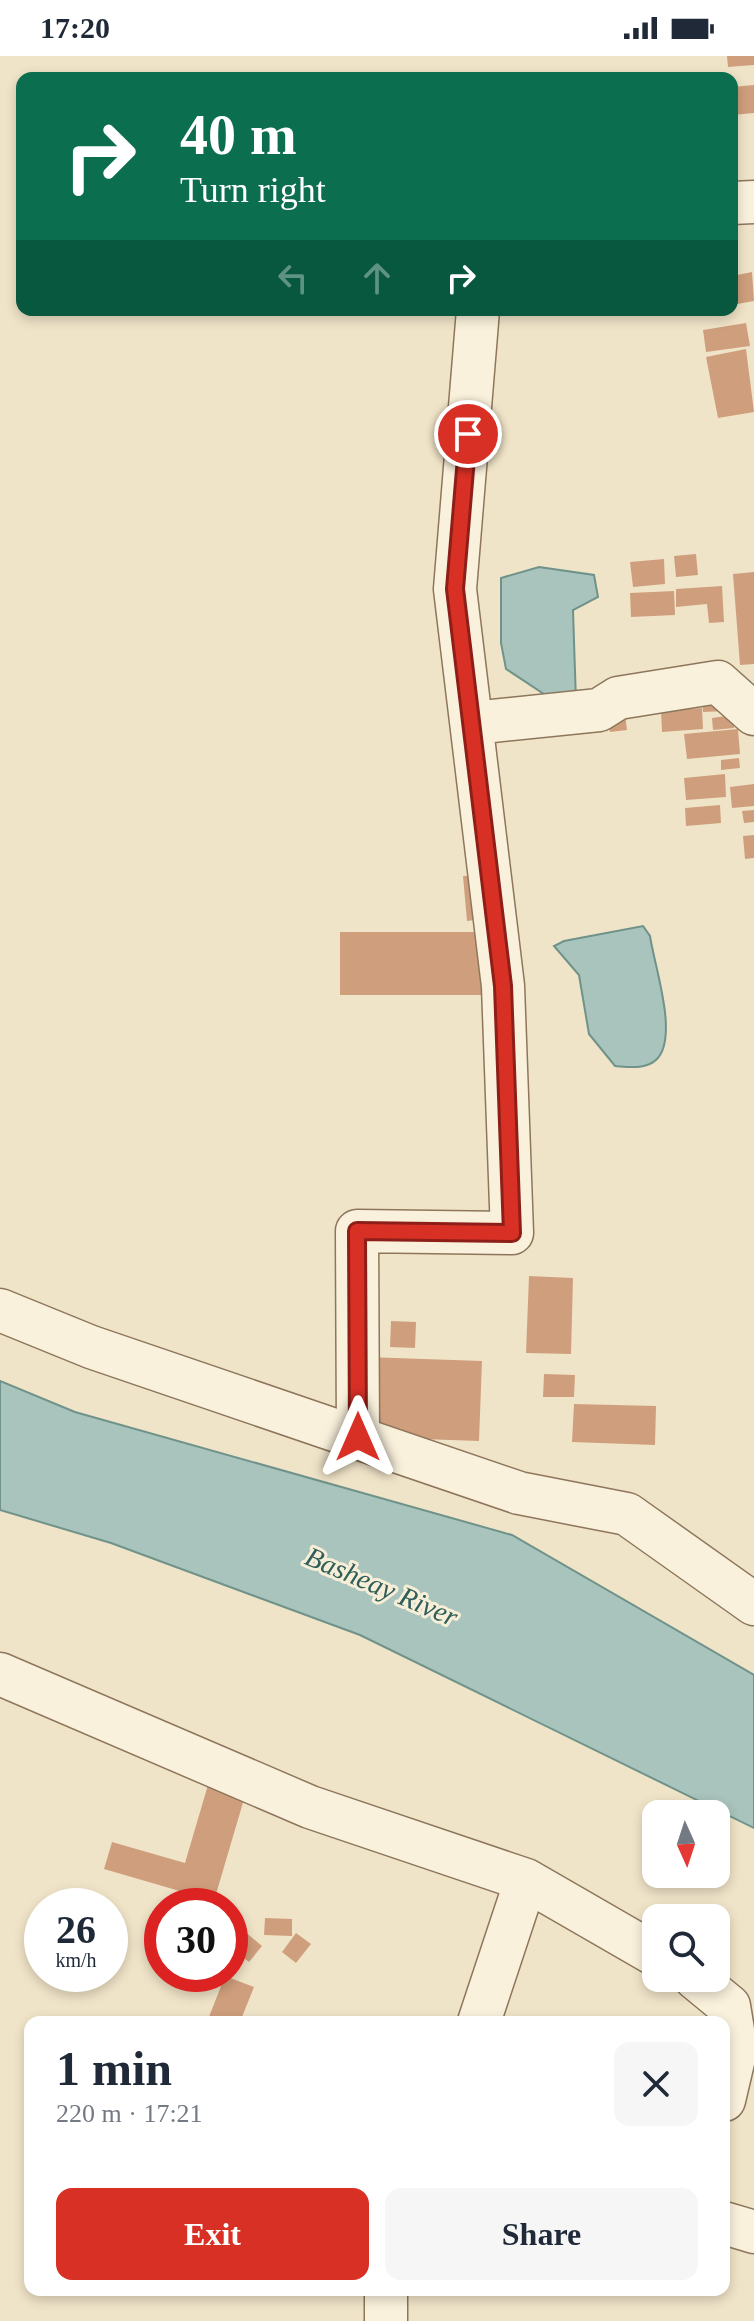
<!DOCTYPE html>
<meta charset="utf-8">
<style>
:root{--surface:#fff;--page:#f6f6f7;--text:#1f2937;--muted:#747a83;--accent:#d93025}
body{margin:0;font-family:"Times New Roman",serif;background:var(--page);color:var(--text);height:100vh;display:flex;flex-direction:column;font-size:30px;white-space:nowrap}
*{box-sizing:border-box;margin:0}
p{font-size:26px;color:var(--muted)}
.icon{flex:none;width:44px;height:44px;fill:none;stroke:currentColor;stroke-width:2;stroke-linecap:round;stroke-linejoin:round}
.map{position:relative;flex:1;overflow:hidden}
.panel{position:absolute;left:24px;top:1960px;width:706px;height:280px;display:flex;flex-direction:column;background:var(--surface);border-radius:16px;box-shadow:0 4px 12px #0003}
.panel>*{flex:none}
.guide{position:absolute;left:16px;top:16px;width:722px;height:244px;border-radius:16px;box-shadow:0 4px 12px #0003;background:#0b6e4f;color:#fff;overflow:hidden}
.needle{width:52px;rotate:177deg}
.tools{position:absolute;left:642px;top:1744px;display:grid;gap:16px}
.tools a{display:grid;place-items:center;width:88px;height:88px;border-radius:16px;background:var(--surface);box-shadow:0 4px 12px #0003;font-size:40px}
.speed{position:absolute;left:24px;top:1832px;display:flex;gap:16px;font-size:40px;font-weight:700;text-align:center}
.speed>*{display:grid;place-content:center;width:104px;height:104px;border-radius:50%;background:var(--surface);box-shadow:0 4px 12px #0003;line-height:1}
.speed small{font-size:20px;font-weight:400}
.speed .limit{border:12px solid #d22;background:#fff;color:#111}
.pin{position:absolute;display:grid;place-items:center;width:68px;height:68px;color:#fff;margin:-34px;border:4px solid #fff;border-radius:50%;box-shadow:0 2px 8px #0007}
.me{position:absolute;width:88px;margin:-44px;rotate:0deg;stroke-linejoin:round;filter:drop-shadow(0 0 6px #0008)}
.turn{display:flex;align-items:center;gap:28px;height:168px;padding:0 32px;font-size:36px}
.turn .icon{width:104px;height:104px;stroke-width:2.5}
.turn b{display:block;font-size:56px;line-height:68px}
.lanes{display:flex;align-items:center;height:76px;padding:0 32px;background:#0003;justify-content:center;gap:40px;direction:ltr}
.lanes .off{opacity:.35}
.round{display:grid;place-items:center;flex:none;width:84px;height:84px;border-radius:16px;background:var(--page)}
.head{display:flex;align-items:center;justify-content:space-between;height:136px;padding:0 32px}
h1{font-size:48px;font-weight:800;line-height:60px}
.primary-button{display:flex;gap:16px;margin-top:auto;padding:16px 32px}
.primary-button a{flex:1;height:92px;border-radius:16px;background:var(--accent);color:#fff;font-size:32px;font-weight:800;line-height:92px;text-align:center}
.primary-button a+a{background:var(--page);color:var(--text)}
.status{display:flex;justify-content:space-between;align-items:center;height:56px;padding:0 40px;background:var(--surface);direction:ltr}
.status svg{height:22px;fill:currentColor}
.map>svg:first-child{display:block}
.water{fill:#a9c4bc;stroke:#6f938a;stroke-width:2}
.building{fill:#cf9f7d}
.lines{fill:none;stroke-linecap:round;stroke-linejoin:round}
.minor-casing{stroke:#8d765c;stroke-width:45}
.minor{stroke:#faf1dc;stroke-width:42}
.route-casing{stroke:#8d1f18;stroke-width:20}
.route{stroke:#d93025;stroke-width:14}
.labels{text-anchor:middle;stroke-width:6;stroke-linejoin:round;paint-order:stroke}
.water-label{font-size:28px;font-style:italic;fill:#2f5d5a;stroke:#f7eed8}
</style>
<div class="status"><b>17:20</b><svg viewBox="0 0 49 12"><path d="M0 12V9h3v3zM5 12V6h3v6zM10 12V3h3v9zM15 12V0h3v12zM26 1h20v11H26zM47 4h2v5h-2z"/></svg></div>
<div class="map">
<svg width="754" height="2265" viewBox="0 0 754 2265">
<rect width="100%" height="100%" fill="#f0e4c8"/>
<path class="water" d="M539 511 594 519 598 541 573 554 576 646 553 644 506 613 501 587V522Z
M643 870 650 880C654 909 679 980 657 1003 646 1014 629 1011 615 1010L589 978 579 919 554 890 564 885Z
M0 1325 75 1356 512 1479 754 1619V1772L360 1579 111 1487 0 1454Z"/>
<path class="building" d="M727 0H754V9L728 11Z
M754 29V57L732 59V31Z
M752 216 754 245 732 249V220Z
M746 267 750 290 706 296 703 274Z
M746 293 754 356 718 362 706 301Z
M696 498 698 519 676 521 674 500Z
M664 503 665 528 633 531 630 506Z
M754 516V608L740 609 733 518Z
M722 530 724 566 709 567 707 548 676 551V533Z
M674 535 675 559 631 561 630 537Z
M702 637 727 655 703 656Z
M624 650 627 674 610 676 607 651Z
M702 652 703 673 662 676 661 655Z
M733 659 734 672 713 674 712 662Z
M738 673 740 698 687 703 684 678Z
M739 702 740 712 721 714V704Z
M725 718 726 741 686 744 684 722Z
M754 728V750L732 752 730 731Z
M720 749 721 767 686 770 685 752Z
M754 754V766L744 767 742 755Z
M754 779V802L745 803 743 780Z
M486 819 489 862 467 865 463 820Z
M340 876H492V939H340Z
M529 1220 573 1222 571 1298 526 1297Z
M391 1265 416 1266 415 1292 390 1291Z
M366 1301 482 1305 479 1385 364 1381Z
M544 1318 575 1319 574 1341H543Z
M574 1348 656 1350 655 1389 572 1386Z
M210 1722 247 1733 214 1845 104 1813 112 1786 185 1807Z
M154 1859 162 1863V1885L146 1878Z
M265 1862 292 1863V1880L264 1879Z
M230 1863 262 1890 249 1906 230 1891Z
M296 1877 311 1888 296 1907 282 1896Z
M225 1920 254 1931 240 1966H207Z"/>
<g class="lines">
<defs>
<path id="minor" d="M732 147 754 146
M473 667 599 654 618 642 718 626 754 658
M0 1254 91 1291 519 1437 627 1458 754 1548
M358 1381 357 1175 512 1177 503 930 455 533 478 254
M0 1618 310 1751 526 1824 656 1899
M695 1922 729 1950 736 1993 724 2044
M479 1966 526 1824
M724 2167 754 2176
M386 2234V2265"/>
</defs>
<use href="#minor" class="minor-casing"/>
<use href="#minor" class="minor"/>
</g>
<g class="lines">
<defs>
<path id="route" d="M358 1381 357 1175 512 1177 503 930 455 533 468 378"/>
</defs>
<use href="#route" class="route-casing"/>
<use href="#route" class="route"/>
</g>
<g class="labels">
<g class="water-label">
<text transform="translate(382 1530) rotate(23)" y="10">Basheay River</text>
</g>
</g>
</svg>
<div class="tools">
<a><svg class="needle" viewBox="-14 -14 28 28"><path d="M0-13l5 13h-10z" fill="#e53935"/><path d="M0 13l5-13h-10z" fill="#747a83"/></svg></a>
<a><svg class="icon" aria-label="search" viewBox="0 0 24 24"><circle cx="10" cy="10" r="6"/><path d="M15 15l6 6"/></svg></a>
</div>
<div class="speed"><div>26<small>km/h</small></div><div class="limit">30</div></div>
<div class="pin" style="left:468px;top:378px;background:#d93025"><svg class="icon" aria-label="arrive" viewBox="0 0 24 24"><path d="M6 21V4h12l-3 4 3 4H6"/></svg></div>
<svg class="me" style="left:358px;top:1381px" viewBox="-20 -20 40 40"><path d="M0-17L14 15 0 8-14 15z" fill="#d93025" stroke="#fff" stroke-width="4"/></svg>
<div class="guide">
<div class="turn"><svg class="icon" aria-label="right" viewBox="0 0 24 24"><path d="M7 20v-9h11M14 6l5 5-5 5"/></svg><div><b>40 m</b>Turn right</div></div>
<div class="lanes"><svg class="icon off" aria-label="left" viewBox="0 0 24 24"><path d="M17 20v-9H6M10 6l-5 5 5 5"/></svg><svg class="icon off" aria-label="ahead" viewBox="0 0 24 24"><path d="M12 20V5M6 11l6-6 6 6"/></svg><svg class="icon" aria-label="right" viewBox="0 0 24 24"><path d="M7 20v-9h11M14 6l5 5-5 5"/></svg></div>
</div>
<section class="panel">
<div class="head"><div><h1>1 min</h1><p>220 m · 17:21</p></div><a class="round"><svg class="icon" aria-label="close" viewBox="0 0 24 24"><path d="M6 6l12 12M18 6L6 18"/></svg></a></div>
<div class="primary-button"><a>Exit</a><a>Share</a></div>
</section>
</div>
